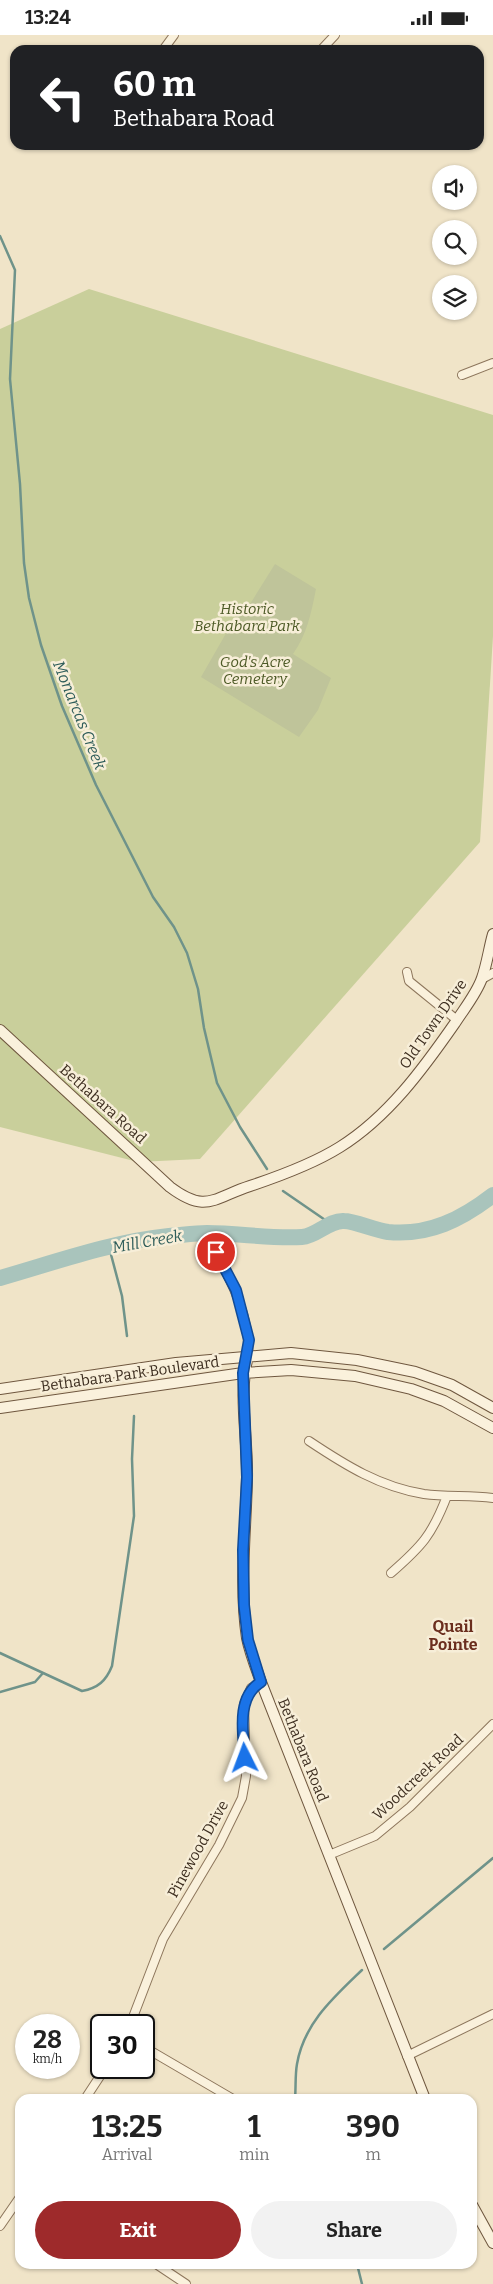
<!DOCTYPE html>
<style>
:root{--surface:#fff;--page:#f2f2f2;--text:#222;--muted:#767676;--accent:#9e2a2b}
body{margin:0;font-family:Bitter,serif;background:var(--page);color:var(--text);height:100vh;display:flex;flex-direction:column;font-size:19px;white-space:nowrap}
*{box-sizing:border-box;margin:0}
p{font-size:16px;color:var(--muted)}
.icon{flex:none;width:28px;height:28px;fill:none;stroke:currentColor;stroke-width:2;stroke-linecap:round;stroke-linejoin:round}
.map{position:relative;flex:1;overflow:hidden}
.panel{position:absolute;left:15px;top:2059px;width:462px;height:175px;display:flex;flex-direction:column;background:var(--surface);border-radius:15px;box-shadow:0 1px 4px #0004}
.panel>*{flex:none}
.guide{position:absolute;left:10px;top:10px;width:474px;height:105px;border-radius:15px;box-shadow:0 1px 4px #0004;background:#202124;color:#fff;overflow:hidden}
.buttons{position:absolute;left:432px;top:130px;display:grid;gap:10px}
.buttons a{display:grid;place-items:center;width:45px;height:45px;border-radius:50%;background:var(--surface);box-shadow:0 1px 4px #0004;font-size:25px}
.speed{position:absolute;left:15px;top:1979px;display:flex;gap:10px;font-size:25px;font-weight:700;text-align:center}
.speed>*{display:grid;place-content:center;width:65px;height:65px;border-radius:50%;background:var(--surface);box-shadow:0 1px 4px #0004;line-height:1}
.speed small{font-size:12px;font-weight:400}
.speed .limit{border:2px solid #111;border-radius:8px;background:#fff;color:#111}
.pin{position:absolute;display:grid;place-items:center;width:42px;height:42px;color:#fff;margin:-21px;border:2px solid #fff;border-radius:50%;box-shadow:0 1px 5px #0007}
.me{position:absolute;width:55px;margin:-28px;rotate:357deg;stroke-linejoin:round;filter:drop-shadow(0 0 4px #0008)}
.turn{display:flex;align-items:center;gap:18px;height:105px;padding:0 20px;font-size:22px}
.turn .icon{width:65px;height:65px;stroke-width:2.5}
.turn b{display:block;font-size:35px;line-height:42px}
.eta{display:flex;justify-content:space-evenly;align-items:center;height:85px;text-align:center}
.eta b{font-size:30px;font-weight:700;line-height:35px}
.action{display:flex;gap:10px;margin-top:auto;padding:10px 20px}
.action a{flex:1;height:58px;border-radius:30px;background:var(--accent);color:#fff;font-size:20px;font-weight:700;line-height:58px;text-align:center}
.action a+a{background:var(--page);color:var(--text)}
.status{display:flex;justify-content:space-between;align-items:center;height:35px;padding:0 25px;background:var(--surface);direction:ltr}
.status svg{height:14px;fill:currentColor}
.map>svg:first-child{display:block}
.green{fill:#c9cf9b}
.cemetery{fill:#bfc49a}
.lines{fill:none;stroke-linecap:round;stroke-linejoin:round}
.stream{stroke:#6f938a;stroke-width:2.5}
.river{stroke:#a9c4bc;stroke-width:16}
.street-casing{stroke:#8d765c;stroke-width:10}
.secondary-casing{stroke:#6f573f;stroke-width:12}
.street{stroke:#faf1dc;stroke-width:8}
.secondary{stroke:#faf1dc;stroke-width:10}
.route-casing{stroke:#114b97;stroke-width:12}
.route{stroke:#1a73e8;stroke-width:9}
.labels{text-anchor:middle;stroke-width:5;stroke-linejoin:round;paint-order:stroke}
.park-label{font-size:15px;font-style:italic;fill:#4d5a26;stroke:#f7eed8}
.street-label{font-size:15px;fill:#3d2e20;stroke:#f7eed8}
.water-label{font-size:16px;font-style:italic;fill:#2f5d5a;stroke:#f7eed8}
.neighbourhood-label{font-size:16px;font-weight:bold;fill:#6b2e1e;stroke:#f7eed8}
</style>
<div class="status"><b>13:24</b><svg viewBox="0 0 49 12"><path d="M0 12V9h3v3zM5 12V6h3v6zM10 12V3h3v9zM15 12V0h3v12zM26 1h20v11H26zM47 4h2v5h-2z"/></svg></div>
<div class="map">
<svg width="493" height="2249" viewBox="0 0 493 2249">
<rect width="100%" height="100%" fill="#f0e4c8"/>
<path class="green" d="M89 254 493 380V601L480 807 200 1124 138 1127 0 1092V294Z"/>
<path class="cemetery" d="M275 529 316 554C311 579 307 599 293 619L331 643 318 675 299 702 201 642 240 574 245 577Z"/>
<g class="lines">
<path class="stream" d="M0 201 15 235 10 344 20 449 24 528 29 563 41 610 62 671 96 750 153 862 174 892 187 918 198 954 204 993 217 1048 240 1092 267 1134
M283 1156 331 1189
M109 1212 122 1261 127 1301
M0 1618 82 1656C98 1653 106 1646 112 1631L134 1481 132 1424 134 1381
M0 1657 35 1647 43 1638
M384 1914 493 1823
M295 2064C296 2052 295 2040 297 2029 304 1988 334 1962 362 1935
M357 2229 362 2249"/>
<path class="river" d="M0 1243C56 1227 111 1207 169 1201 182 1200 195 1198 207 1198 239 1198 270 1204 302 1202 317 1201 329 1185 344 1186 354 1186 375 1195 388 1197 429 1201 462 1184 493 1160"/>
<defs>
<path id="street" d="M163 15 174 0
M321 15 335 0
M462 340 493 328
M407 937 409 946 457 985
M482 944 493 938
M216 1217C232 1248 251 1284 248 1321
M309 1406C345 1430 380 1452 424 1459 447 1462 470 1460 493 1463
M391 1538C422 1511 432 1500 447 1461
M329 1820 375 1801 410 1772 493 1689
M130 1990 163 1904 219 1810 242 1763 246 1741 244 1669 251 1653 261 1647
M144 2012 233 2064
M407 2021 493 1979
M85 2064 106 2032
M0 2191 20 2162
M156 2229 186 2249"/>
<path id="secondary" d="M0 995 170 1152C206 1179 213 1163 250 1151 280 1141 313 1129 340 1112 388 1082 423 1034 455 988 464 974 477 958 482 943 487 929 489 913 493 899
M248 1321C238 1360 248 1402 247 1443 246 1496 239 1550 247 1603 250 1618 256 1633 261 1647L425 2064
M0 1354 176 1328 291 1318 357 1325 415 1337 452 1350 493 1373
M0 1373 243 1338 291 1335 355 1341 411 1354 444 1366 493 1393
M472 2170 493 2208"/>
</defs>
<use href="#street" class="street-casing"/>
<use href="#secondary" class="secondary-casing"/>
<use href="#street" class="street"/>
<use href="#secondary" class="secondary"/>
</g>
<g class="lines">
<defs>
<path id="route" d="M216 1217 236 1255 249 1305 243 1338 247 1442 243 1515 244 1570 248 1605 261 1647C236 1662 243 1698 245 1723"/>
</defs>
<use href="#route" class="route-casing"/>
<use href="#route" class="route"/>
</g>
<g class="labels">
<g class="park-label">
<text x="247" y="579">Historic<tspan x="247" dy="17">Bethabara Park</tspan></text>
<text x="255" y="632">God's Acre<tspan x="255" dy="17">Cemetery</tspan></text>
</g>
<g class="street-label">
<text transform="translate(433 989) rotate(-55)" y="5">Old Town Drive</text>
<text transform="translate(103 1069) rotate(42)" y="5">Bethabara Road</text>
<text transform="translate(130 1339) rotate(-8)" y="5">Bethabara Park Boulevard</text>
<text transform="translate(303 1715) rotate(68)" y="5">Bethabara Road</text>
<text transform="translate(418 1742) rotate(-43)" y="5">Woodcreek Road</text>
<text transform="translate(198 1814) rotate(-61)" y="5">Pinewood Drive</text>
</g>
<g class="water-label">
<text transform="translate(80 680) rotate(68)" y="6">Monarcas Creek</text>
<text transform="translate(147 1206) rotate(-10)" y="6">Mill Creek</text>
</g>
<g class="neighbourhood-label">
<text x="453" y="1597">Quail<tspan x="453" dy="18">Pointe</tspan></text>
</g>
</g>
</svg>
<div class="buttons">
<a><svg class="icon" aria-label="sound" viewBox="0 0 24 24"><path d="M4 9h4l5-4v14l-5-4H4zM17 9q2 3 0 6"/></svg></a>
<a><svg class="icon" aria-label="search" viewBox="0 0 24 24"><circle cx="10" cy="10" r="6"/><path d="M15 15l6 6"/></svg></a>
<a><svg class="icon" aria-label="layers" viewBox="0 0 24 24"><path d="M12 4l9 5-9 5-9-5zM3 14l9 5 9-5"/></svg></a>
</div>
<div class="speed"><div>28<small>km/h</small></div><div class="limit">30</div></div>
<div class="pin" style="left:216px;top:1217px;background:#d93025"><svg class="icon" aria-label="arrive" viewBox="0 0 24 24"><path d="M6 21V4h12l-3 4 3 4H6"/></svg></div>
<svg class="me" style="left:245px;top:1723px" viewBox="-20 -20 40 40"><path d="M0-17L14 15 0 8-14 15z" fill="#1a73e8" stroke="#fff" stroke-width="4"/></svg>
<div class="guide">
<div class="turn"><svg class="icon" aria-label="left" viewBox="0 0 24 24"><path d="M17 20v-9H6M10 6l-5 5 5 5"/></svg><div><b>60 m</b>Bethabara Road</div></div>
</div>
<section class="panel">
<div class="eta">
<div><b>13:25</b><p>Arrival</p></div>
<div><b>1</b><p>min</p></div>
<div><b>390</b><p>m</p></div>
</div>
<div class="action"><a>Exit</a><a>Share</a></div>
</section>
</div>
